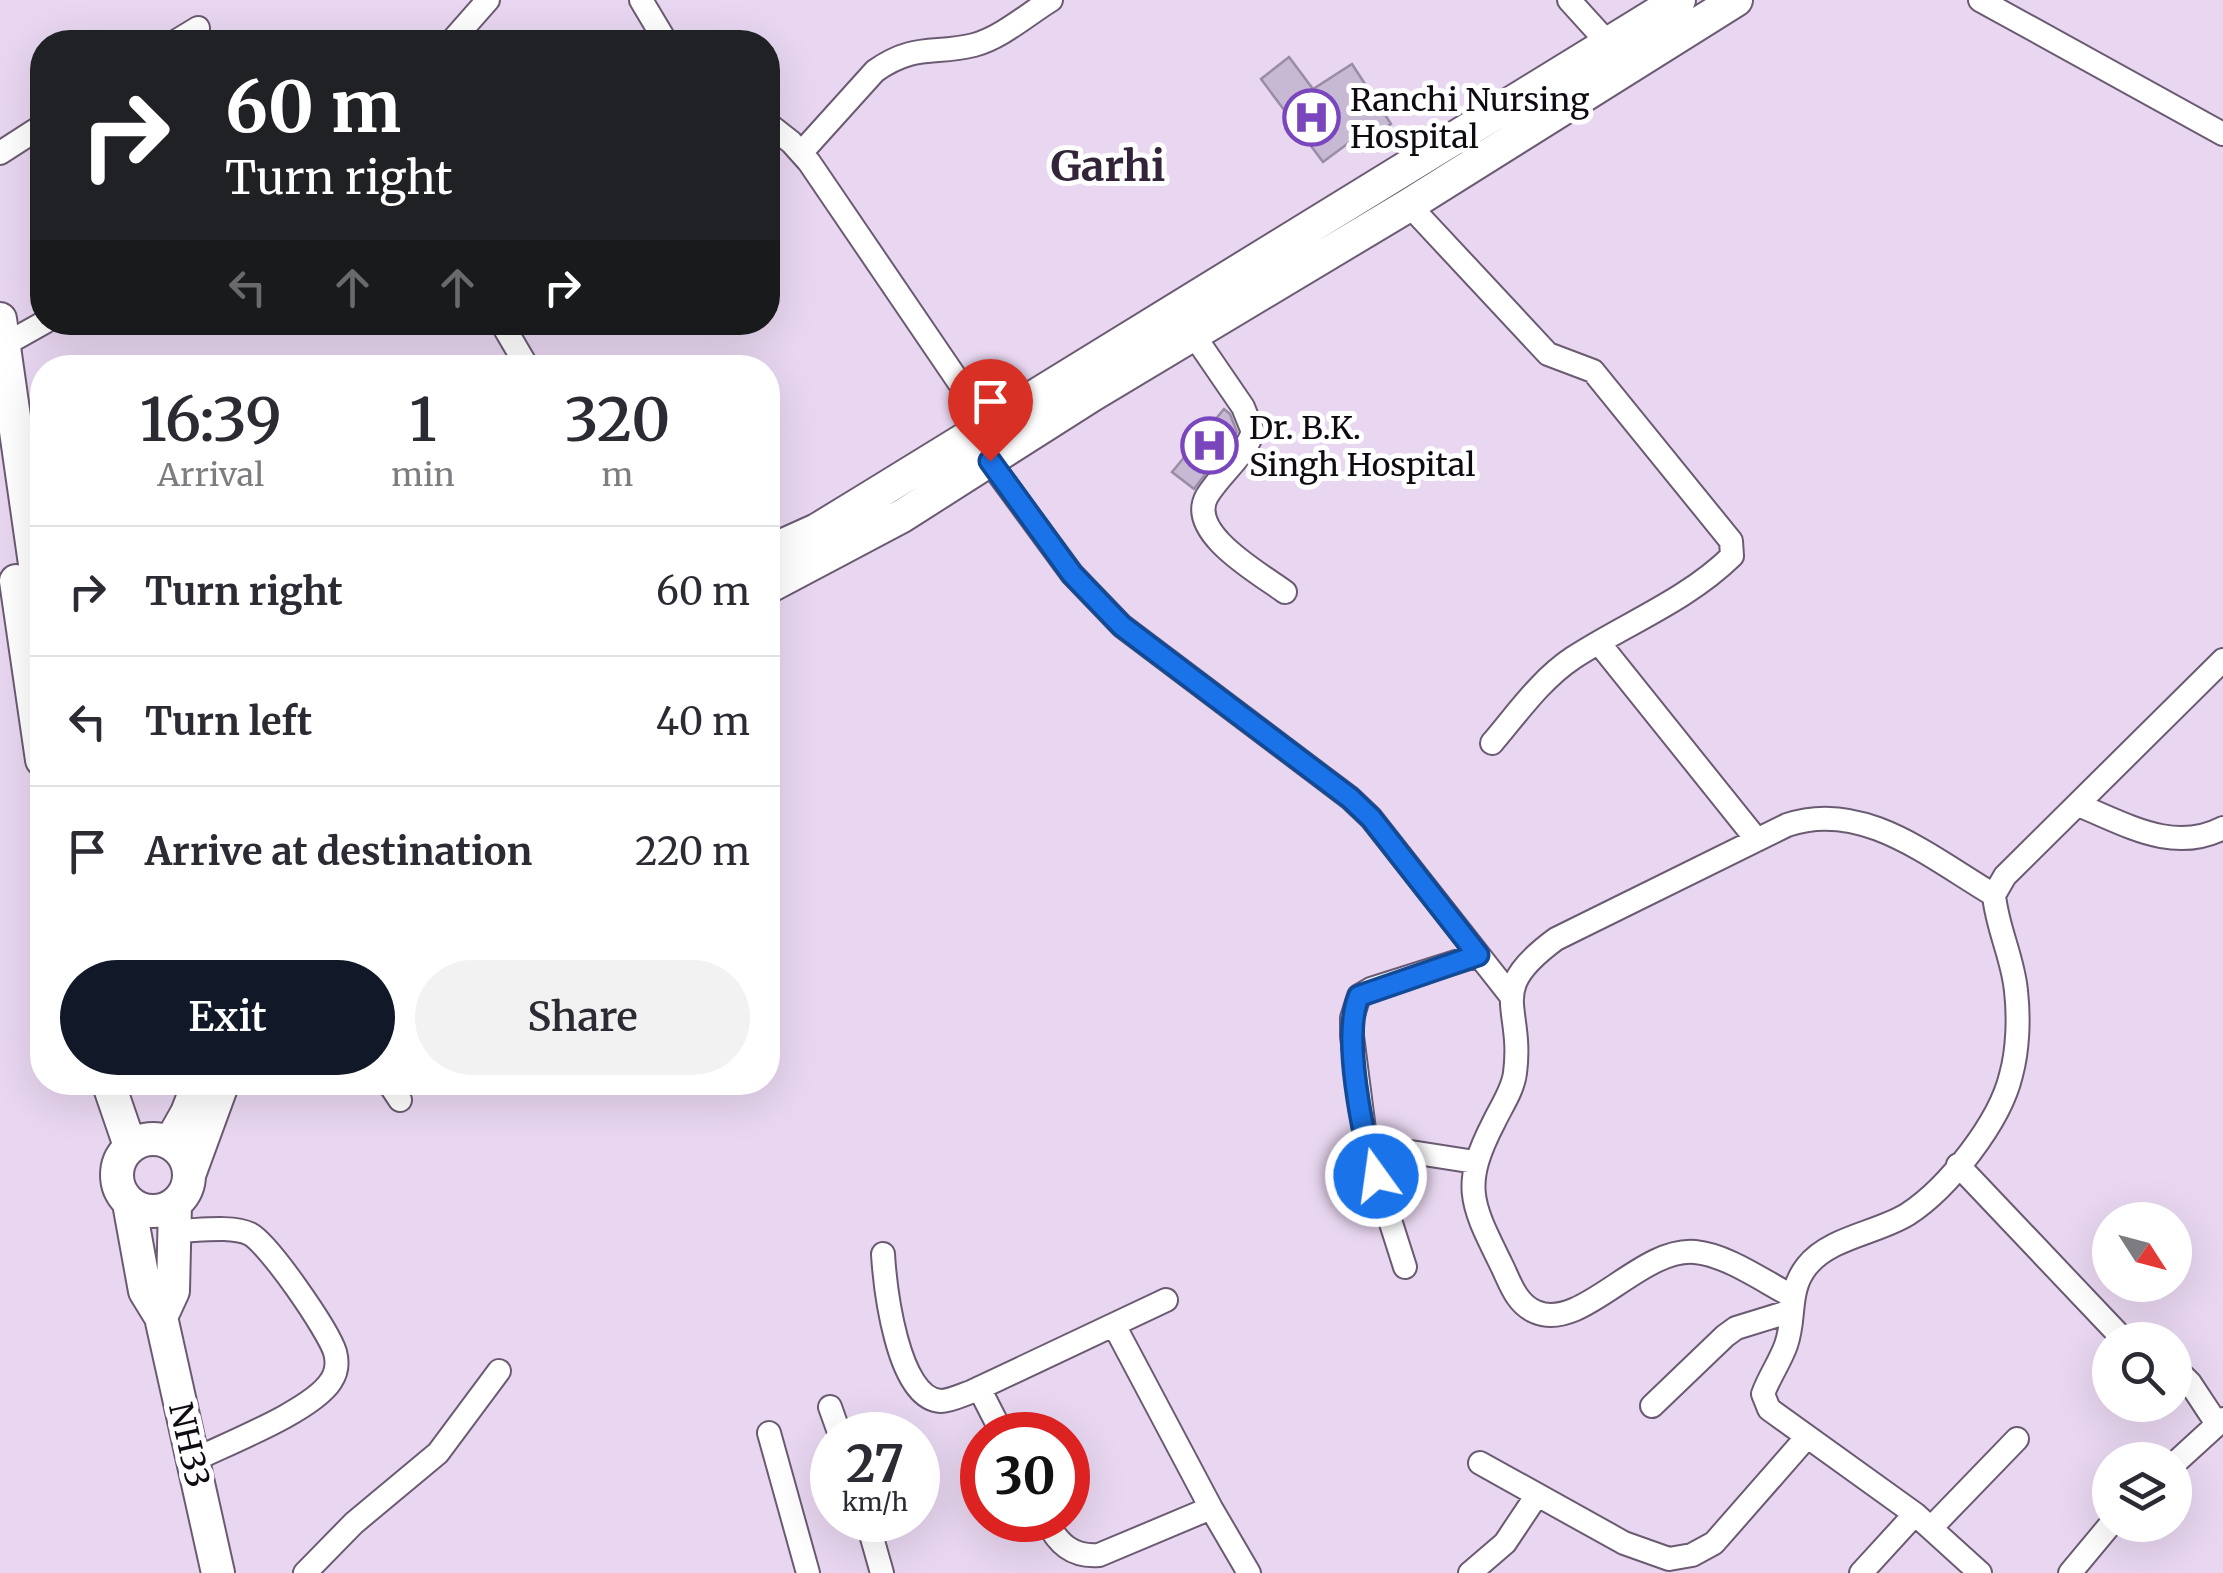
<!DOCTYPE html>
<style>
:root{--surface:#fff;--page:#f2f2f3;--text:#2b2b33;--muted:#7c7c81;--line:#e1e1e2;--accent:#111827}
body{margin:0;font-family:Merriweather,serif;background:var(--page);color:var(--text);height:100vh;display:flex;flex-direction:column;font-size:38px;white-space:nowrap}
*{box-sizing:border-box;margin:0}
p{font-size:32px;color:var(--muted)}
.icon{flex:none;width:55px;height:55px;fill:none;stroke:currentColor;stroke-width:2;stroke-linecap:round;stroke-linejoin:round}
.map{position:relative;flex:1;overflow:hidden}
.side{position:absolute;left:30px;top:355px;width:750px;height:740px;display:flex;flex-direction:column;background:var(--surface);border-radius:40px;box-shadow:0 10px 40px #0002}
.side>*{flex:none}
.hud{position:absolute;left:30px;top:30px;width:750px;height:305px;border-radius:40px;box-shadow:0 10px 40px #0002;background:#202124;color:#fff;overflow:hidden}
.needle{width:65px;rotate:126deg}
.tools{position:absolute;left:2092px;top:1202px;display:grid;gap:20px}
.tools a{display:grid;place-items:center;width:100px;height:100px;border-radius:50%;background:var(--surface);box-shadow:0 10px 40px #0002;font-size:50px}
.speed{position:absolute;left:810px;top:1412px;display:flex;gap:20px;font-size:50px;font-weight:700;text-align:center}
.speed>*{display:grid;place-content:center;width:130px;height:130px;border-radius:50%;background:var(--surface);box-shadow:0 10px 40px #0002;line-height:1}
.speed small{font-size:25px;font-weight:400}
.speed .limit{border:15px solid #d22;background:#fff;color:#111}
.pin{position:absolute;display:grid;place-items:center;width:85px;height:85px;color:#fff;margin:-102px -42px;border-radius:50% 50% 50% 0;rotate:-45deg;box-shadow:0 0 10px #0007}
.pin .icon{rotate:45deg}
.me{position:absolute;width:110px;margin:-55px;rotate:346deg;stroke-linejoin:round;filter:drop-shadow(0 0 8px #0008)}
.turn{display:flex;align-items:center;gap:35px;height:210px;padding:0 30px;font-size:45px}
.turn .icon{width:130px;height:130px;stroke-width:2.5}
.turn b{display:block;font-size:70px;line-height:85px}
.lanes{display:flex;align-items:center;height:95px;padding:0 30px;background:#0003;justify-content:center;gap:50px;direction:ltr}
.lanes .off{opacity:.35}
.eta{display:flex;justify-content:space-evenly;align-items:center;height:170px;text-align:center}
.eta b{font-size:60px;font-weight:600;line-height:70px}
.button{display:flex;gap:20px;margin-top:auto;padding:20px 30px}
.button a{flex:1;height:115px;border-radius:60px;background:var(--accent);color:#fff;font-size:40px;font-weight:600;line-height:115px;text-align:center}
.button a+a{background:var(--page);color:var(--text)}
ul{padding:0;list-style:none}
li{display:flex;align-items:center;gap:30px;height:130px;padding:0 30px;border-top:2px solid var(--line)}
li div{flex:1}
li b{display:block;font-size:38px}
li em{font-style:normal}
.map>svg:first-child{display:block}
.building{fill:#c7b9d4;stroke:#9a8ca6;stroke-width:2.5}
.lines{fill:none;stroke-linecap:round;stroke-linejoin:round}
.street-casing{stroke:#6b5b72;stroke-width:26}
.secondary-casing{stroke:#6b5b72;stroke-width:36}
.street{stroke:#fff;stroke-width:22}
.secondary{stroke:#fff;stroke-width:32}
.route-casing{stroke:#114b97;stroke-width:25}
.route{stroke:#1a73e8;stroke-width:18}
.labels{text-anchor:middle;stroke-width:10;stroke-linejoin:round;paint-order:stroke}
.poi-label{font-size:32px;fill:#100a12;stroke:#fff;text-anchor:start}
.street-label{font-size:32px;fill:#100a12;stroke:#fff}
.district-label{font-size:42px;font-weight:bold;fill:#332539;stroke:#fff}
</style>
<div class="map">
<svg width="2223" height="1573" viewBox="0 0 2223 1573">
<rect width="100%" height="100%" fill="#e9d7f1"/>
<path class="building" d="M1289 57 1313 89 1352 64 1391 124 1371 137 1366 130 1323 162 1261 79Z
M1224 409 1230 414 1237 432 1194 489 1172 472Z"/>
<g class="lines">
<defs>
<path id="street" d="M641 0 666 42
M1569 0 1608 43
M1980 0 2223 134
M175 42 198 28
M451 42 488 0
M768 124 791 142 809 162 988 425
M0 153 42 126
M801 153 875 71C915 43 934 55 974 45 1001 38 1028 14 1051 0
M1409 205 1548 354 1593 371 1731 541 1732 556C1686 601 1625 624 1573 658 1541 679 1516 715 1492 743
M501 322 528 368
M1193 334 1243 407 1253 432C1244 457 1221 473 1207 496 1186 533 1261 574 1285 592
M4 345 45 322
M989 461 1072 574 1122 626 1350 798 1371 818 1511 996
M1599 643 1757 840
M2078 805C2126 824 2173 854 2223 828
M388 1082 400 1100
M1366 1145 1405 1267
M1475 1162 1366 1145 1352 1036V1018L1359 996 1371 989 1478 955
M1958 1165 2124 1340
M174 1231C196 1231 231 1225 250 1234 269 1244 328 1330 335 1352 338 1363 337 1372 331 1381 312 1411 226 1444 192 1461
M883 1254C885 1286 897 1399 941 1401 950 1401 962 1395 971 1392L1166 1300
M1792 1296C1763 1281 1727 1255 1695 1252 1640 1247 1582 1332 1536 1312 1516 1304 1510 1282 1501 1264 1471 1203 1461 1186 1494 1122 1501 1107 1513 1090 1515 1073 1524 1004 1484 992 1556 939L1787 825C1863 799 1931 858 1994 895
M1114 1325 1211 1508 1249 1573
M2175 1368 2190 1383 2217 1424
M979 1388 1003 1435
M1652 1406 1725 1336 1736 1328 1791 1311
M830 1407 840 1435
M769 1433 808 1573
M1480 1463 1624 1543 1669 1559 1692 1555 1714 1543 1806 1438
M2175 1463 2223 1419
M867 1520 882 1573
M1046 1520C1058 1544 1072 1557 1099 1555L1211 1508
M1931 1528 2017 1439
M305 1573 354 1523 438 1453 499 1371
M1470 1573 1505 1543 1537 1495
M1861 1573 1915 1514
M1980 1573 1915 1514 1769 1409 1763 1394C1769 1377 1780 1362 1786 1345 1796 1317 1787 1291 1807 1266 1830 1237 1878 1233 1908 1214 1948 1188 2000 1122 2011 1075 2018 1050 2019 1017 2016 991 2013 958 1997 928 1994 895L2005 876 2223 660
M2070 1573 2110 1525"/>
<path id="secondary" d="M0 319 42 613
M768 552 817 530 871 497 1679 0
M16 581 42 760
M768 587 902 516 1092 395 1409 205 1736 0
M108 1082 130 1146
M117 1175a36 36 0 1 1 72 0a36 36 0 1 1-72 0Z
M170 1143 187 1113 199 1082
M189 1175 223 1082
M129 1203 145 1291 161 1317 218 1573
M161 1317 173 1291 175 1204"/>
</defs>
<use href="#street" class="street-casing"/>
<use href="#secondary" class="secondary-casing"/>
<use href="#street" class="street"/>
<use href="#secondary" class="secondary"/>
</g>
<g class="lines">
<defs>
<path id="route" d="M990 461 1072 574 1122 626 1350 798 1371 818 1478 955 1359 996C1342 1034 1362 1135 1376 1176"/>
</defs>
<use href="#route" class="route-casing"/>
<use href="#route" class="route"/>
</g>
<defs>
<symbol id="hospital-ring" viewBox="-11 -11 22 22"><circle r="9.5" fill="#fff" stroke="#7946bd" stroke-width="1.5"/><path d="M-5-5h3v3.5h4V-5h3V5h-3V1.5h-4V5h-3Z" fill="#7946bd"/></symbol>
</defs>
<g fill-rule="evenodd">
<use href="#hospital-ring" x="1280" y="86" width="63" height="63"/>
<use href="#hospital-ring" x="1178" y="414" width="63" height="63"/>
</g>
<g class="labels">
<g class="poi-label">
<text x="1350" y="111">Ranchi Nursing<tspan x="1350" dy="37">Hospital</tspan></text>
<text x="1249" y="439">Dr. B.K.<tspan x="1249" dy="37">Singh Hospital</tspan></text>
</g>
<g class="street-label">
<text transform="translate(189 1445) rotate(77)" y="11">NH33</text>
</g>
<g class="district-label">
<text x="1108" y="181">Garhi</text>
</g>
</g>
</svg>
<div class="tools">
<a><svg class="needle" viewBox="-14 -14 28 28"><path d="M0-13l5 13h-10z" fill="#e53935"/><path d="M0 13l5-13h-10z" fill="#7c7c81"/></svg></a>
<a><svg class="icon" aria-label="search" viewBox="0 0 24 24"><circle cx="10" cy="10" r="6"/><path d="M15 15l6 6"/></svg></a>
<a><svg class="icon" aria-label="layers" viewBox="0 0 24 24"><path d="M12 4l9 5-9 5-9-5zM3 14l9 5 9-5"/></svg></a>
</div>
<div class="speed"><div>27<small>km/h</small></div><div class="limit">30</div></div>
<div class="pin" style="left:990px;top:461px;background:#d93025"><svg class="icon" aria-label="arrive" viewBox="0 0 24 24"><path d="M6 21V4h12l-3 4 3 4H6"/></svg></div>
<svg class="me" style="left:1376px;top:1176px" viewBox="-20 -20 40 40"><circle r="17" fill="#1a73e8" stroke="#fff" stroke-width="3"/><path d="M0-11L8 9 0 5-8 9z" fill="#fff"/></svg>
<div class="hud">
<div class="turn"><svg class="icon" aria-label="right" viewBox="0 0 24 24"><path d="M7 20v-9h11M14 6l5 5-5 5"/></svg><div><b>60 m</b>Turn right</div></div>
<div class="lanes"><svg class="icon off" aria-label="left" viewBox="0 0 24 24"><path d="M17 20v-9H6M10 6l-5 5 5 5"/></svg><svg class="icon off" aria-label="ahead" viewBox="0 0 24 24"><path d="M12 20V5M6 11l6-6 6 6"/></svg><svg class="icon off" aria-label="ahead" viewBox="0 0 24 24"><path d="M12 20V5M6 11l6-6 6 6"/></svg><svg class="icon" aria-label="right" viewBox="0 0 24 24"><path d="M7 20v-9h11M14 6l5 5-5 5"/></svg></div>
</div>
<section class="side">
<div class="eta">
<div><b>16:39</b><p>Arrival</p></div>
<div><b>1</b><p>min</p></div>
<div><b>320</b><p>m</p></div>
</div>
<ul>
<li><svg class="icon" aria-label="right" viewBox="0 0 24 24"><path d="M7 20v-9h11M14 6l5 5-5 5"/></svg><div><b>Turn right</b></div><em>60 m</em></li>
<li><svg class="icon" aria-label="left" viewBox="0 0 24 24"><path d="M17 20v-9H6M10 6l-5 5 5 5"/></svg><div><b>Turn left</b></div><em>40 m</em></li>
<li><svg class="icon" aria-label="arrive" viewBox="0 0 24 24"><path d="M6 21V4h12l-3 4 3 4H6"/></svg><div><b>Arrive at destination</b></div><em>220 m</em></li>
</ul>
<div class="button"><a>Exit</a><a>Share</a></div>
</section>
</div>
